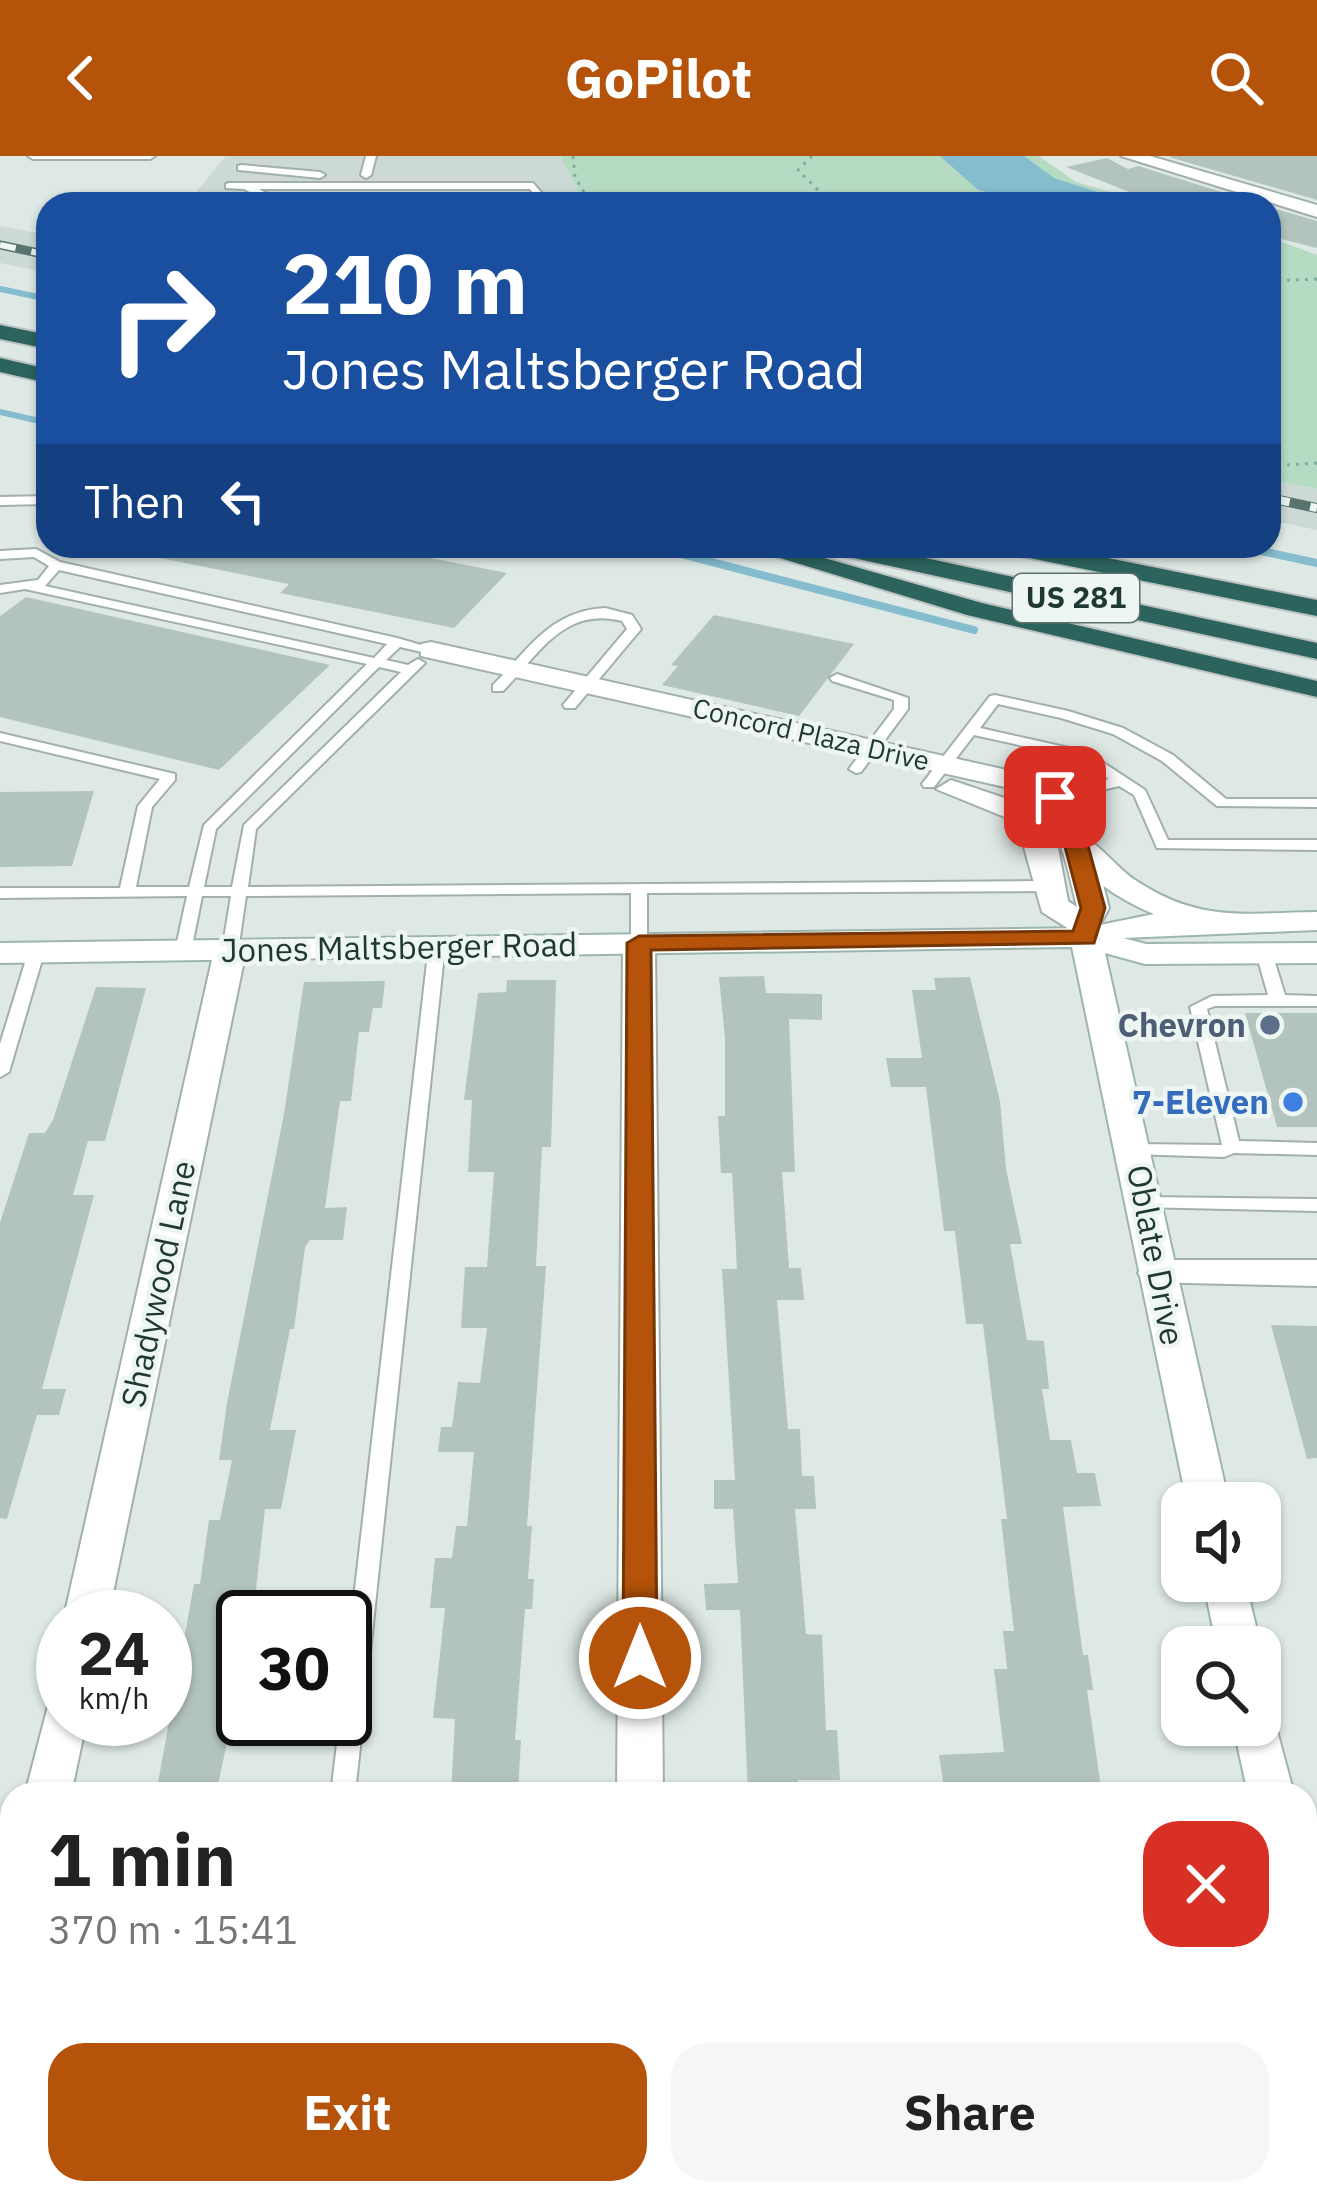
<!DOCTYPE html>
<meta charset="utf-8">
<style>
:root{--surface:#fff;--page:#f6f6f6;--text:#222;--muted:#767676;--accent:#b45309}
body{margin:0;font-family:"IBM Plex Sans",sans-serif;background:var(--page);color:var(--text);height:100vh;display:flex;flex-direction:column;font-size:45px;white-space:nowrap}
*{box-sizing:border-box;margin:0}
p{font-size:39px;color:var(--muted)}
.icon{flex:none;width:66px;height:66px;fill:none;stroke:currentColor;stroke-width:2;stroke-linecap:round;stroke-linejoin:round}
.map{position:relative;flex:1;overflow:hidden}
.panel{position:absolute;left:0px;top:1626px;width:1317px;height:423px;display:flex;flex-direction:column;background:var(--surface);border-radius:36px 36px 0 0;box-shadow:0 3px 9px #0004}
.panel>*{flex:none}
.top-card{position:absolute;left:36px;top:36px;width:1245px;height:366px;border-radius:36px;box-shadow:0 3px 9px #0004;background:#1a4fa0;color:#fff;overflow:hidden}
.buttons{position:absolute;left:1161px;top:1326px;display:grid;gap:24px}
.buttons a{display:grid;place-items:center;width:120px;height:120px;border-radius:24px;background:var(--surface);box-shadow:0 3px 9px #0004;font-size:60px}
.speed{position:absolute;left:36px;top:1434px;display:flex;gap:24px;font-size:60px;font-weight:700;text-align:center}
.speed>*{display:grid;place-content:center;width:156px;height:156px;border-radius:50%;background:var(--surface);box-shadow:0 3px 9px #0004;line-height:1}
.speed small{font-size:30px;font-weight:400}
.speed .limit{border:6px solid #111;border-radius:18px;background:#fff;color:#111}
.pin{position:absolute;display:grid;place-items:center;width:102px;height:102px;color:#fff;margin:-51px;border-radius:24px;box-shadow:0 6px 18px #0006}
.me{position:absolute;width:132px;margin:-66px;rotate:0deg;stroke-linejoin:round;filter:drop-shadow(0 0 9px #0008)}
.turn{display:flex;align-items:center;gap:42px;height:252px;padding:0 48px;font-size:54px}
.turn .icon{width:156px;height:156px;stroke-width:2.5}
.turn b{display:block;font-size:84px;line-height:102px}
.then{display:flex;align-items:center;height:114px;padding:0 48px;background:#0003;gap:24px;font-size:45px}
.round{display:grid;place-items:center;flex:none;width:126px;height:126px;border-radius:36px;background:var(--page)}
.overview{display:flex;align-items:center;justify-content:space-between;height:204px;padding:0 48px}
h1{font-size:72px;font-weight:800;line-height:90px}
.button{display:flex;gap:24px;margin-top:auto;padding:24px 48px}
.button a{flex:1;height:138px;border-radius:36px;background:var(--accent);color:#fff;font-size:48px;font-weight:800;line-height:138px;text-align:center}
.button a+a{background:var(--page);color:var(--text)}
header{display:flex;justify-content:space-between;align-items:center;height:156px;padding:0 48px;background:var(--accent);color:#fff;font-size:54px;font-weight:800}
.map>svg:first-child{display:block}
.built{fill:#ccd9d4}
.green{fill:#b6dbc3}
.water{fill:#85bdcf}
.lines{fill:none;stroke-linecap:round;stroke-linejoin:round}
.stream-far1{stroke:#85bdcf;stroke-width:6}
.stream{stroke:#85bdcf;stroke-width:8}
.building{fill:#b3c4be}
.lane-casing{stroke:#a1b0ac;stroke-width:4}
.street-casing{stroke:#a1b0ac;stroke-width:4}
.secondary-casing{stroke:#9db5ae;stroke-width:4}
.highway-casing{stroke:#bcc3c2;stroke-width:4}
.path{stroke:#7eada2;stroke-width:3;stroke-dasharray:3 6;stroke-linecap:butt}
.lane{fill:#fff;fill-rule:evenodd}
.street{fill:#fff;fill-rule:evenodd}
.secondary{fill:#fff;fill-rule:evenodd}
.highway{fill:#2c645d;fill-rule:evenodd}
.rail-far1-casing{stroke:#59746f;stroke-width:9}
.rail-casing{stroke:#59746f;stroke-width:10}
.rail-far1{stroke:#eef6f3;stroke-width:6;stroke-dasharray:16;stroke-linecap:butt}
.rail{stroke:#eef6f3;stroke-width:8;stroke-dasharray:21;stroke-linecap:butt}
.route{fill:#b45309;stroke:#753606;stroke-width:3}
.service-dot{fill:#5c6f8a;stroke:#eef6f3;stroke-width:4.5}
.shop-dot{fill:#3f7fe0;stroke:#eef6f3;stroke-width:4.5}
.labels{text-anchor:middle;stroke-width:9;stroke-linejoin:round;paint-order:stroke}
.far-street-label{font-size:27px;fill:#1f3834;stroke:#eef6f3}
.shield{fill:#eef6f3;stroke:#5d716d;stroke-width:3}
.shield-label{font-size:30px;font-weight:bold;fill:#1f3834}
.street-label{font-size:33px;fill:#1f3834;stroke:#eef6f3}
.service-label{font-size:33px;font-weight:bold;fill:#4e5e75;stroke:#eef6f3;text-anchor:end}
.shop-label{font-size:33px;font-weight:bold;fill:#366cbe;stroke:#eef6f3;text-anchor:end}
</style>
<header><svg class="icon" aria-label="back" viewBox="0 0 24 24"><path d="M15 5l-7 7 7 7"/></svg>GoPilot<svg class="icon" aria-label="search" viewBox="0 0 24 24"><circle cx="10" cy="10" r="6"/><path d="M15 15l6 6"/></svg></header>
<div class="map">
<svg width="1317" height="2048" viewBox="0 0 1317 2048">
<rect width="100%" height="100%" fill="#dee9e5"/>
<path class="built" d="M226 0H560L586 48H186Z
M0 70 48 79V117L0 107Z
M1269 323 1317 333V374L1269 364Z"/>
<path class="green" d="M560 0H1039L1076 26 1152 48H586Z
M1269 81 1317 99V333L1269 323Z"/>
<path class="water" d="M940 0H1024L1054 22 1135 48H1036L978 34Z"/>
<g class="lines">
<path class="stream-far1" d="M0 133 48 143
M0 256 48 267"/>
<path class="stream" d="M650 390 974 474
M1238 390 1317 407"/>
</g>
<path class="building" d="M1317 0V44L1169 1 1173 0Z
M1107 2 1128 13 1138 10 1244 43 1234 48H1160L1066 11Z
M1269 51 1317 65V92L1269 80Z
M162 390H369L507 417 454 472 280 437 289 428 160 402Z
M26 441 330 509 219 614 0 561V460Z
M714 459 854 488 799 560 662 529 678 510 671 509Z
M94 635 72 710 0 711V636Z
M764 820 766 837 822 838V864L789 863 795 1016H782L789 1112H801L804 1144H777L788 1273H800L802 1320H814L816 1353H795L806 1478 822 1479 826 1574H837L840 1624H798L799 1638H748L740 1454H706L704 1428 738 1427 733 1353H714V1324H735L722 1113H737L732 1017H721L718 960H725V882L719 821Z
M970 821 1000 945 1006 1013 1022 1088H1010L1027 1184 1044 1185 1049 1233H1042L1050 1284H1071L1077 1317H1095L1101 1350 1063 1351 1083 1499H1088L1093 1534H1087L1102 1638H945L939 1599 1004 1596 994 1513H1007L1003 1475H1014L1001 1363H1007L983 1168H966L955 1075H944L926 931H891L886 902H922L912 834H936L934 822Z
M507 824H556L551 991H542L536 1110H546L527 1370H532L528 1423H534L532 1453H525L515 1584H521L518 1638H451L455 1563 433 1562 445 1452H430L435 1402H452L456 1370H467L474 1296H438L441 1271H452L458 1226 480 1227 487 1172H461L465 1111H487L494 1016H468L472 944H464L478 837 506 836Z
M385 825 382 852H373L369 876H359L351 945H340L325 1052 347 1051 343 1084H310L305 1091 294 1173H290L270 1274H296L281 1353H265L254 1451H243V1563H232L216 1638H156L194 1428H200L209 1364H220L232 1304H219L227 1247 284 958 304 826Z
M96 831 146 832 105 985H88L73 1039H94L42 1233H66L59 1259H37L7 1363 0 1362V1067L29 977H45L53 964Z
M1245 857H1317V971H1277Z
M1271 1169 1317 1170V1302L1307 1303Z"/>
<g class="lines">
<defs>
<path id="lane" d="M28 0H155L150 3H33Z
M366 0H376L371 19 366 22 361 19Z
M241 9 320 16 325 19 320 22 238 14V10Z
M229 27H533L551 48H541L530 33H259L285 48H273L244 33 226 32V28Z
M48 340V348L0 349V341Z
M36 393 60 406 397 482 438 494 431 498 400 491 386 504 408 509 418 503 425 507 256 673 248 731 1050 725 1058 730 1050 735 647 737V787L639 792 631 787V737L246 740 238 795 230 800 222 795 231 740H202L191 795 183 800 175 795 187 740 0 742V732H120L138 650 160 623 0 585V577L175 618V624L152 651 136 731H189L204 669 367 508 25 433 0 437V429L38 424 49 410 34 401 0 403V395ZM59 414 387 488 374 502 45 430ZM379 511 401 516 244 669 232 731H204L216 673Z
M605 452 632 459 641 473 575 552H565L563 549 627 473 622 465C564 450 539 498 503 535H493V529C529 493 550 455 605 452Z
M837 518 908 542V553L861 616 856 617 849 613 894 553V544L832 525 830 522Z
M995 539 1068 555 1123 572 1173 599 1226 643H1317V651L1217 650 1162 605 1113 578 1061 562 998 548 980 572 1087 596 1145 634 1168 684H1317V694L1157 692 1134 639 1119 630 1055 645 1050 644V638L1109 623 1077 602 974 579 934 631H924L922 628 990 540Z
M437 784 445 789 355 1638H331L340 1563H345V1520L429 789Z
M36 792 44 797 9 916 0 921V888L28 797Z
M1264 792 1272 797 1285 839 1317 840V850H1215L1207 853 1239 985 1317 987V999L1234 997 1224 1001 1129 998 1126 994 1135 988 1222 989 1190 851 1212 840 1268 839 1256 797Z
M1144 1041 1317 1043V1055L1138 1051 1135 1047 1138 1043Z
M285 2037H311L309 2048H283Z"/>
<path id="street" d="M1121 0H1150L1317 49V61Z
M431 486 1034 620C1086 651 1095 697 1109 752L1100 769 1102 782 1097 789H1075L1069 773 1042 756 1017 666 936 633 951 624 1040 654 1057 686 1068 745 1077 751C1065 702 1060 660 1014 633L421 500V488Z
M639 777 655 787 663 1638H617L623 787Z
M230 785 246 795 108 1461H64L214 795Z
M1157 1104H1317V1130L1144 1126 1138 1117 1144 1108Z
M63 1545V1563H87L71 1638H25L48 1550Z
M12 1781V1877L0 1882V1786Z
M614 2037H666L667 2048H613Z"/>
<path id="secondary" d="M1075 678C1097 683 1115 711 1135 724 1200 767 1243 757 1317 756V774L1123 782 1146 788 1317 787V807L1145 808 1105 797 1229 1347H1187L1072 791 0 807V787L1085 772 1154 758C1117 743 1084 719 1060 687Z
M1203 1425H1245L1261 1491 1260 1493 1217 1491Z
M1260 1552 1272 1556 1294 1638H1248L1233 1569H1260Z
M1305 1773 1317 1778V1873L1305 1868Z"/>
<path id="highway" d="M0 169 48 179V193L0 183Z
M0 202 48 213V227L0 216Z
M741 390H782L982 447 1317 525V541L967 459Z
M822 390H870L1317 487V503L835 398Z
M997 390H1048L1317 444V460L1010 398Z"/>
</defs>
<use href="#lane" class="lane-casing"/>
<use href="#street" class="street-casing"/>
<use href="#secondary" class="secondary-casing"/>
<use href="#highway" class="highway-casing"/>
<path class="path" d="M573 0 575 21 591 48
M812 0 798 14 832 48
M1269 125 1317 123
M1269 310 1317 307"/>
<use href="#lane" class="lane"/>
<use href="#street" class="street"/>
<use href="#secondary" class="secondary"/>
<use href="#highway" class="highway"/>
<defs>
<path id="rail-far1" d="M0 89 48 99"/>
<path id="rail" d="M1269 342 1317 352"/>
</defs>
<use href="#rail-far1" class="rail-far1-casing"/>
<use href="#rail" class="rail-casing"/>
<use href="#rail-far1" class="rail-far1"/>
<use href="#rail" class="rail"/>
</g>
<path class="route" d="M1055 635 1063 637 1081 664 1105 752 1094 787 651 794 657 1502 652 1511H628L623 1502 627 787 639 780 1073 775 1081 752 1058 664 1044 641Z"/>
<circle class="service-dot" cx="1270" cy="869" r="12"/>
<circle class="shop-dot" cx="1293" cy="946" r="12"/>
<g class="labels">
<g class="far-street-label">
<text transform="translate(811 579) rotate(13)" y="9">Concord Plaza Drive</text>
</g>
<rect class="shield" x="1013" y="418" width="126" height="48" rx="9"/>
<g class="shield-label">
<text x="1076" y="452">US 281</text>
</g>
<g class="street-label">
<text transform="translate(399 791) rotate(-1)" y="12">Jones Maltsberger Road</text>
<text transform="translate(1156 1099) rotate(79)" y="12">Oblate Drive</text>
<text transform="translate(158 1128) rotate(-78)" y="12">Shadywood Lane</text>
</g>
<g class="service-label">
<text x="1246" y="881">Chevron</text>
</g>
<g class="shop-label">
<text x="1269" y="958">7-Eleven</text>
</g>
</g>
</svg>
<div class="buttons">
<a><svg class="icon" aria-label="sound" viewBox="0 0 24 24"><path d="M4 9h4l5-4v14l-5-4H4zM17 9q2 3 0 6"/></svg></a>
<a><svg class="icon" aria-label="search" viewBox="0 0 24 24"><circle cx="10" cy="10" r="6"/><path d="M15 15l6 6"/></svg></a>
</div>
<div class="speed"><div>24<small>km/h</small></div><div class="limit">30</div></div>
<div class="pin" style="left:1055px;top:641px;background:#d93025"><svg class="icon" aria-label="arrive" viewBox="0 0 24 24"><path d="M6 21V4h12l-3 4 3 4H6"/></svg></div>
<svg class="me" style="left:640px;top:1502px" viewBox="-20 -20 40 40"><circle r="17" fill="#b45309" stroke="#fff" stroke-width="3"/><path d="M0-11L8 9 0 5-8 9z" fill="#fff"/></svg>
<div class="top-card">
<div class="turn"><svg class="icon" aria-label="right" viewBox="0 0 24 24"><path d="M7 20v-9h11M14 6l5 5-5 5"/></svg><div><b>210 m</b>Jones Maltsberger Road</div></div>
<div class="then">Then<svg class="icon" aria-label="left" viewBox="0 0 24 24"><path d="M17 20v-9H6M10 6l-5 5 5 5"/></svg></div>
</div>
<section class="panel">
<div class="overview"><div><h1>1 min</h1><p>370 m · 15:41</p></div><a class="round" style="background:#d93025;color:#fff"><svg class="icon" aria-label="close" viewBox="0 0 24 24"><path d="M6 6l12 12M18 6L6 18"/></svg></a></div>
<div class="button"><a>Exit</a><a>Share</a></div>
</section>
</div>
